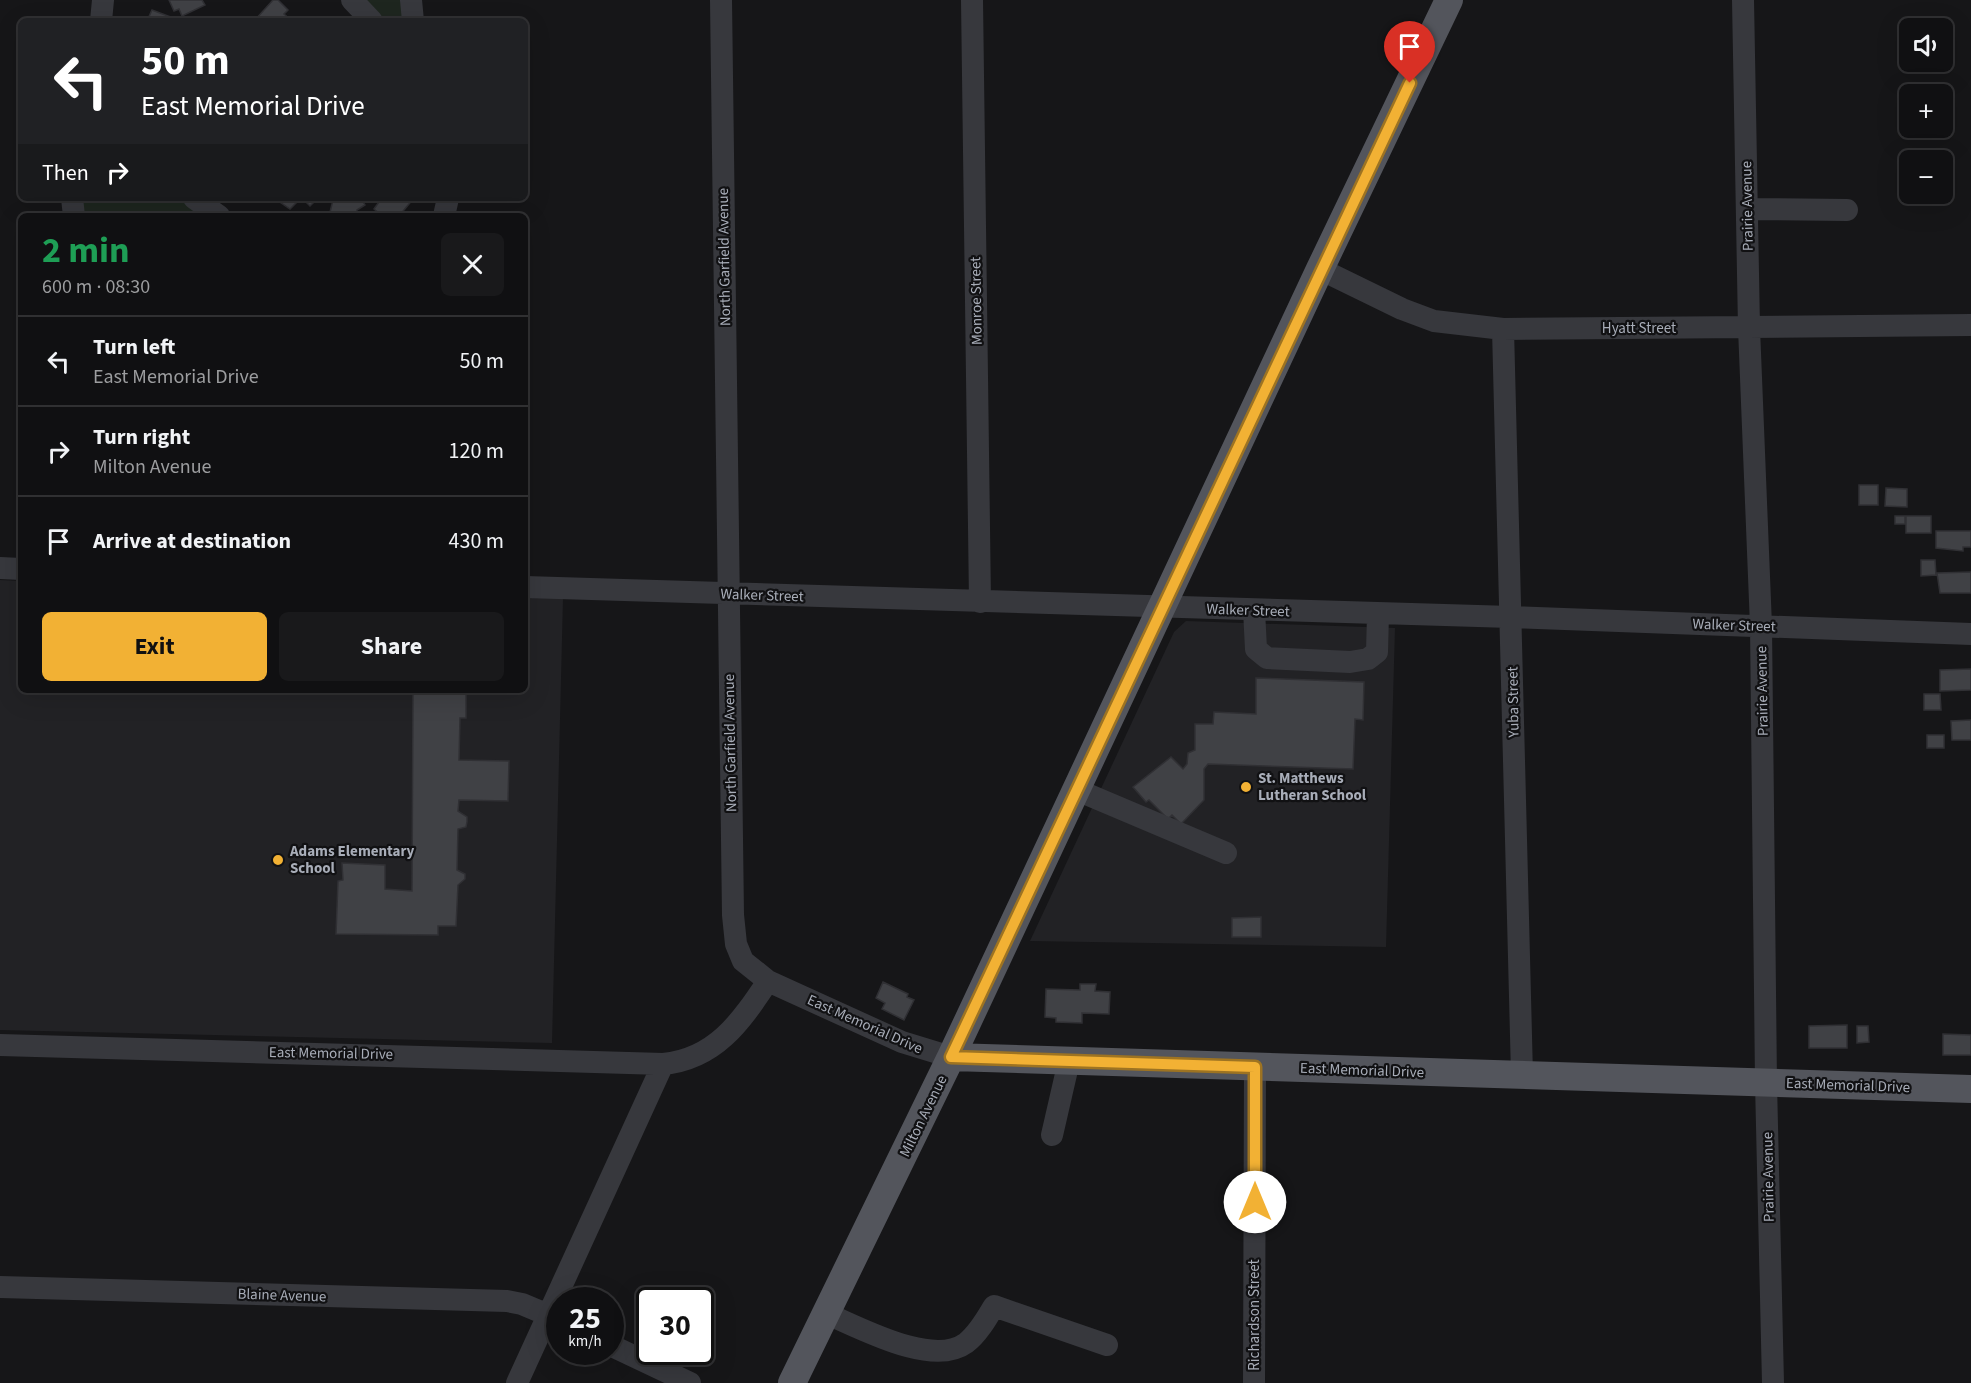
<!DOCTYPE html>
<meta charset="utf-8">
<style>
:root{--surface:#101012;--page:#19191b;--text:#f1f3f6;--muted:#9c9d9f;--line:#303032;--accent:#f2b134}
body{margin:0;font-family:"Source Sans 3",sans-serif;background:var(--page);color:var(--text);height:100vh;display:flex;flex-direction:column;font-size:22px;white-space:nowrap}
*{box-sizing:border-box;margin:0}
p{font-size:20px;color:var(--muted)}
.icon{flex:none;width:33px;height:33px;fill:none;stroke:currentColor;stroke-width:2;stroke-linecap:round;stroke-linejoin:round}
.map{position:relative;flex:1;overflow:hidden}
.details{position:absolute;left:18px;top:213px;width:510px;height:480px;display:flex;flex-direction:column;background:var(--surface);border-radius:9px;box-shadow:0 6px 24px #0002,0 0 0 2px var(--line)}
.details>*{flex:none}
.banner{position:absolute;left:18px;top:18px;width:510px;height:183px;border-radius:9px;box-shadow:0 6px 24px #0002,0 0 0 2px var(--line);background:#202124;color:#fff;overflow:hidden}
.tools{position:absolute;left:1899px;top:18px;display:grid;gap:12px}
.tools a{display:grid;place-items:center;width:54px;height:54px;border-radius:9px;background:var(--surface);box-shadow:0 6px 24px #0002,0 0 0 2px var(--line);font-size:30px}
.speed{position:absolute;left:546px;top:1287px;display:flex;gap:12px;font-size:30px;font-weight:700;text-align:center}
.speed>*{display:grid;place-content:center;width:78px;height:78px;border-radius:50%;background:var(--surface);box-shadow:0 6px 24px #0002,0 0 0 2px var(--line);line-height:1}
.speed small{font-size:15px;font-weight:400}
.speed .limit{border:3px solid #111;border-radius:9px;background:#fff;color:#111}
.pin{position:absolute;display:grid;place-items:center;width:51px;height:51px;color:#fff;margin:-62px -26px;border-radius:50% 50% 50% 0;rotate:-45deg;box-shadow:0 0 6px #0007}
.pin .icon{rotate:45deg}
.me{position:absolute;width:66px;margin:-33px;rotate:0deg;stroke-linejoin:round;filter:drop-shadow(0 0 4px #0008)}
.turn{display:flex;align-items:center;gap:21px;height:126px;padding:0 24px;font-size:27px}
.turn .icon{width:78px;height:78px;stroke-width:2.5}
.turn b{display:block;font-size:42px;line-height:51px}
.then{display:flex;align-items:center;height:57px;padding:0 24px;background:#0003;gap:12px;font-size:22px}
.round{display:grid;place-items:center;flex:none;width:63px;height:63px;border-radius:9px;background:var(--page)}
.headline{display:flex;align-items:center;justify-content:space-between;height:102px;padding:0 24px}
h1{font-size:36px;font-weight:700;line-height:45px;color:#1e9e55}
.button{display:flex;gap:12px;margin-top:auto;padding:12px 24px}
.button a{flex:1;height:69px;border-radius:9px;background:var(--accent);color:#111;font-size:24px;font-weight:700;line-height:69px;text-align:center}
.button a+a{background:var(--page);color:var(--text)}
ul{padding:0;list-style:none}
li{display:flex;align-items:center;gap:18px;height:90px;padding:0 24px;border-top:2px solid var(--line)}
li div{flex:1}
li b{display:block;font-size:22px}
li em{font-style:normal}
.map>svg:first-child{display:block}
.built{fill:#222225}
.green{fill:#1e261f}
.building{fill:#404145;stroke:#303034;stroke-width:1.5}
.lines{fill:none;stroke-linecap:round;stroke-linejoin:round}
.minor{stroke:#37383d;stroke-width:22}
.major{stroke:#53555c;stroke-width:28}
.route-casing{stroke:#9d7322;stroke-width:15}
.route{stroke:#f2b134;stroke-width:10}
.poi-dot{fill:#f2b134;stroke:#111113;stroke-width:2}
.labels{text-anchor:middle;stroke-width:4.5;stroke-linejoin:round;paint-order:stroke}
.street-label{font-size:15px;fill:#a8adb8;stroke:#111113}
.poi-label{font-size:15px;font-weight:bold;fill:#a8adb8;stroke:#111113;text-anchor:start}
</style>
<div class="map">
<svg width="1971" height="1383" viewBox="0 0 1971 1383">
<rect width="100%" height="100%" fill="#161618"/>
<path class="built" d="M0 580 21 581V690H525V597L563 598 552 1043 0 1030Z
M1186 621 1395 628 1386 947 1030 941 1174 632Z"/>
<path class="green" d="M352 0H411L413 21H372Z
M72 198H194L219 216H74Z"/>
<path class="building" d="M169 0H202L205 5 182 16 179 9 174 11Z
M273 0H278L288 10 284 14 292 21H254Z
M152 10 176 19V21H147Z
M274 198H301L290 209Z
M302 198H318L310 206Z
M348 198H361L365 205 357 210V216H329L333 200 351 202Z
M374 198H414L399 216H382L374 209 379 202Z
M1859 485H1878V505H1859Z
M1886 488 1907 489V507L1885 506Z
M1895 516H1905V524H1895Z
M1906 516H1931V533H1906Z
M1936 531H1971V547H1963V551L1936 548Z
M1921 560H1935L1936 575 1921 576Z
M1971 572V593H1940L1937 573Z
M1971 669V690L1940 691V670Z
M1256 678 1364 682 1363 720 1355 719 1353 769 1208 764 1204 769V800L1181 824 1172 815 1168 819 1149 800 1146 802 1133 787 1171 757 1183 769 1187 764 1188 753 1195 750V724H1213L1214 712 1256 714Z
M413 690H466V718H460L459 760 509 761 508 801 459 800 458 811 467 817V822L466 827 458 829 457 870 465 874V879L458 885 456 926H438V935L336 934 338 881 343 880 342 863 385 865V889L412 891Z
M1924 694H1940L1941 710H1924Z
M1971 720V740H1952L1951 721Z
M1927 735H1944V748H1927Z
M1261 917V937H1232V918Z
M883 982 908 994 907 997 914 1000 904 1020 882 1009 885 1003 876 998Z
M1080 984H1096L1095 991 1110 992 1109 1014 1082 1013V1023L1056 1022V1018L1045 1017 1046 989 1080 990Z
M1847 1025V1048H1809V1026Z
M1857 1026H1868L1869 1042 1857 1043Z
M1943 1034 1971 1035V1055H1943Z"/>
<g class="lines">
<path class="minor" d="M352 0 372 21
M411 0 413 21
M721 0 733 915 736 944 743 961 768 981 902 1042 951 1057
M972 0 980 602
M1743 0 1749 328 1761 626 1766 1083 1773 1383
M101 21 103 0
M72 198 74 216
M194 198 219 216
M1747 209 1847 210
M444 216 448 198
M1320 269 1402 309 1434 321 1503 329 1971 325
M1503 329 1522 1075
M0 568 21 569
M525 587 1511 617 1971 634
M1254 610 1256 649 1267 658 1350 662 1368 659 1377 652 1378 614
M1077 790 1226 853
M0 1045 663 1064
M1052 1135 1069 1061
M0 1287 507 1301 522 1304 560 1320
M825 1313C859 1327 932 1368 966 1343 978 1334 987 1318 994 1306L1107 1345
M610 1345 690 1383
M517 1383 663 1064C715 1059 740 1023 768 981
M1254 1383 1255 1067"/>
<path class="major" d="M951 1057 1971 1089
M792 1383 951 1057 1320 269 1449 0"/>
</g>
<g class="lines">
<defs>
<path id="route" d="M1255 1202V1067L951 1057 1410 83"/>
</defs>
<use href="#route" class="route-casing"/>
<use href="#route" class="route"/>
</g>
<g class="poi-dot">
<circle cx="1246" cy="787" r="6"/>
<circle cx="278" cy="860" r="6"/>
</g>
<g class="labels">
<g class="street-label">
<text transform="translate(1747 206) rotate(-91)" y="5">Prairie Avenue</text>
<text transform="translate(724 257) rotate(-91)" y="5">North Garfield Avenue</text>
<text transform="translate(976 301) rotate(-91)" y="5">Monroe Street</text>
<text x="1639" y="333">Hyatt Street</text>
<text transform="translate(762 595) rotate(2)" y="5">Walker Street</text>
<text transform="translate(1248 610) rotate(2)" y="5">Walker Street</text>
<text transform="translate(1734 625) rotate(2)" y="5">Walker Street</text>
<text transform="translate(1762 691) rotate(-91)" y="5">Prairie Avenue</text>
<text transform="translate(1513 702) rotate(-91)" y="5">Yuba Street</text>
<text transform="translate(730 743) rotate(-91)" y="5">North Garfield Avenue</text>
<text transform="translate(865 1024) rotate(24)" y="5">East Memorial Drive</text>
<text transform="translate(331 1053) rotate(1)" y="5">East Memorial Drive</text>
<text transform="translate(1362 1070) rotate(2)" y="5">East Memorial Drive</text>
<text transform="translate(1848 1085) rotate(2)" y="5">East Memorial Drive</text>
<text transform="translate(923 1116) rotate(-64)" y="5">Milton Avenue</text>
<text transform="translate(1768 1177) rotate(-91)" y="5">Prairie Avenue</text>
<text transform="translate(282 1295) rotate(2)" y="5">Blaine Avenue</text>
<text transform="translate(1254 1315) rotate(-90)" y="5">Richardson Street</text>
</g>
<g class="poi-label">
<text x="1258" y="783">St. Matthews<tspan x="1258" dy="17">Lutheran School</tspan></text>
<text x="290" y="856">Adams Elementary<tspan x="290" dy="17">School</tspan></text>
</g>
</g>
</svg>
<div class="tools">
<a><svg class="icon" aria-label="sound" viewBox="0 0 24 24"><path d="M4 9h4l5-4v14l-5-4H4zM17 9q2 3 0 6"/></svg></a>
<a>+</a>
<a>−</a>
</div>
<div class="speed"><div>25<small>km/h</small></div><div class="limit">30</div></div>
<div class="pin" style="left:1410px;top:83px;background:#d93025"><svg class="icon" aria-label="arrive" viewBox="0 0 24 24"><path d="M6 21V4h12l-3 4 3 4H6"/></svg></div>
<svg class="me" style="left:1255px;top:1202px" viewBox="-20 -20 40 40"><circle r="19" fill="#fff"/><path d="M0-13L10 11 0 6-10 11z" fill="#f2b134"/></svg>
<div class="banner">
<div class="turn"><svg class="icon" aria-label="left" viewBox="0 0 24 24"><path d="M17 20v-9H6M10 6l-5 5 5 5"/></svg><div><b>50 m</b>East Memorial Drive</div></div>
<div class="then">Then<svg class="icon" aria-label="right" viewBox="0 0 24 24"><path d="M7 20v-9h11M14 6l5 5-5 5"/></svg></div>
</div>
<section class="details">
<div class="headline"><div><h1>2 min</h1><p>600 m · 08:30</p></div><a class="round"><svg class="icon" aria-label="close" viewBox="0 0 24 24"><path d="M6 6l12 12M18 6L6 18"/></svg></a></div>
<ul>
<li><svg class="icon" aria-label="left" viewBox="0 0 24 24"><path d="M17 20v-9H6M10 6l-5 5 5 5"/></svg><div><b>Turn left</b><p>East Memorial Drive</p></div><em>50 m</em></li>
<li><svg class="icon" aria-label="right" viewBox="0 0 24 24"><path d="M7 20v-9h11M14 6l5 5-5 5"/></svg><div><b>Turn right</b><p>Milton Avenue</p></div><em>120 m</em></li>
<li><svg class="icon" aria-label="arrive" viewBox="0 0 24 24"><path d="M6 21V4h12l-3 4 3 4H6"/></svg><div><b>Arrive at destination</b></div><em>430 m</em></li>
</ul>
<div class="button"><a>Exit</a><a>Share</a></div>
</section>
</div>
